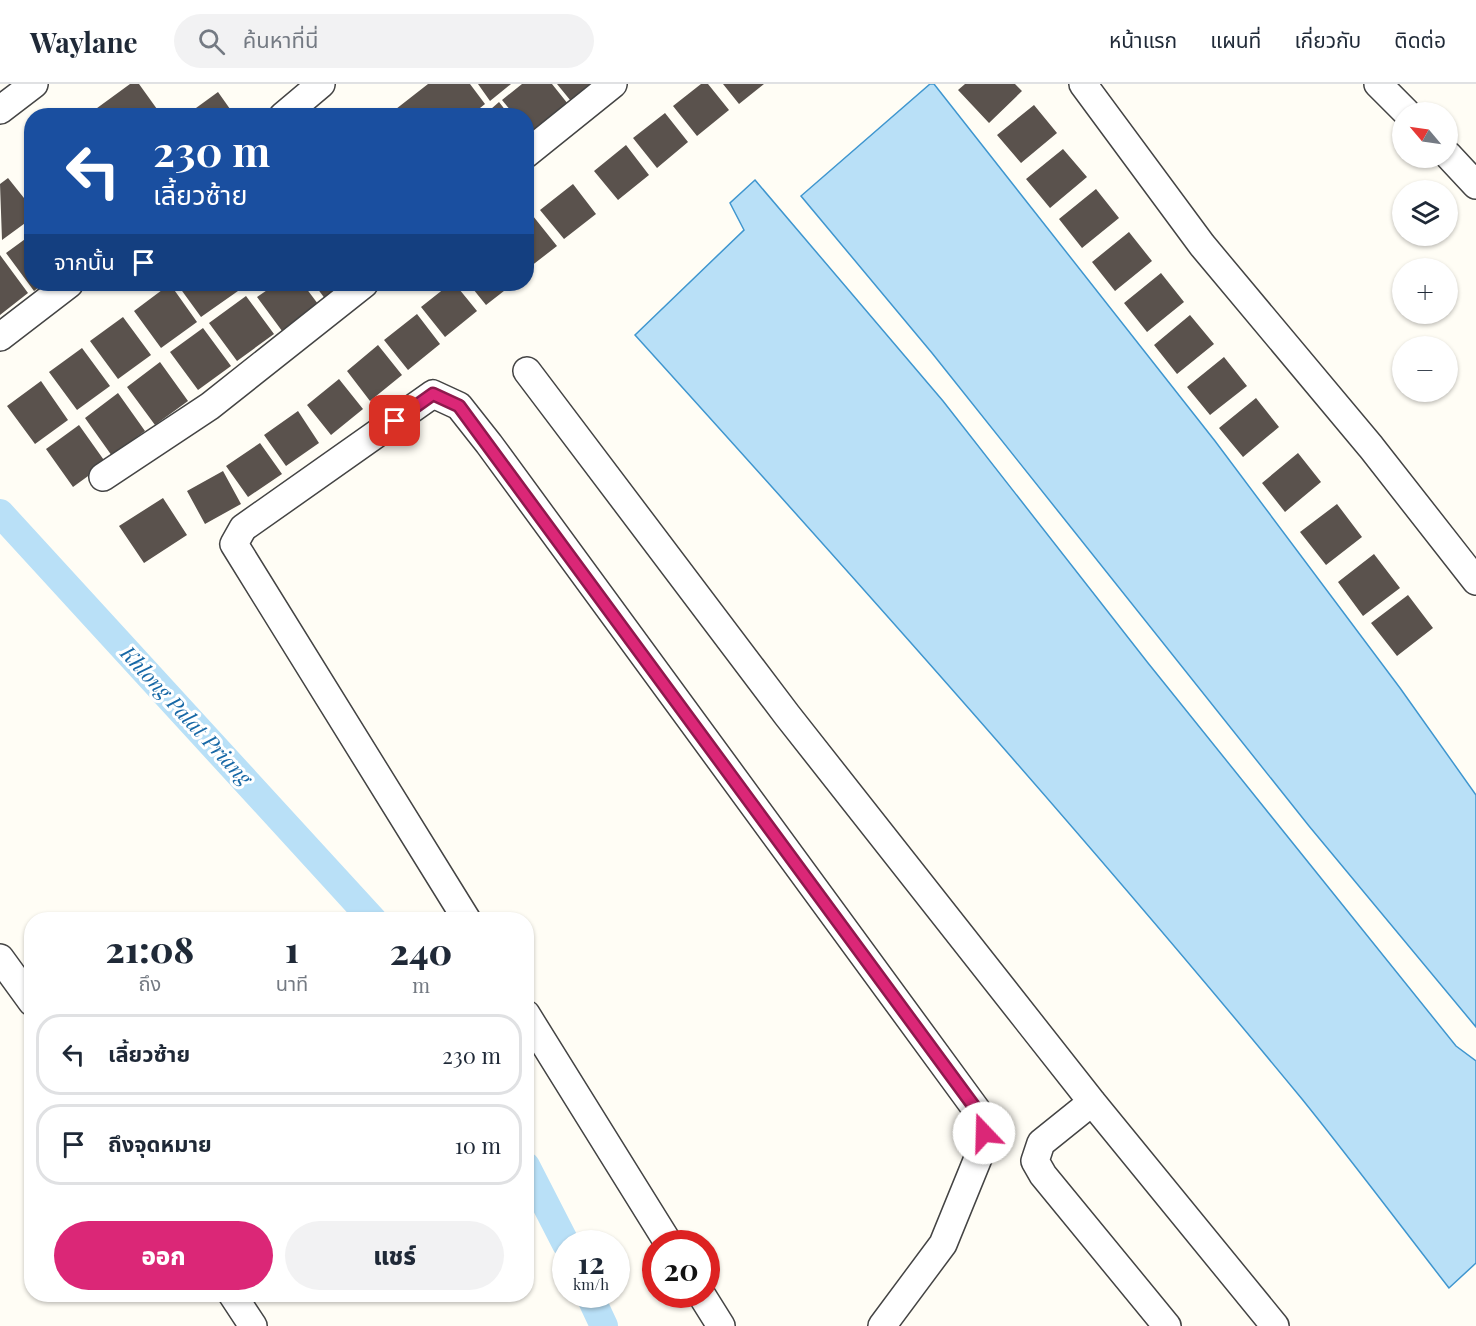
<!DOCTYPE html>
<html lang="th">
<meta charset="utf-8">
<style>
:root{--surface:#fff;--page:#f2f2f3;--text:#1f2937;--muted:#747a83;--line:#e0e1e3;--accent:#db2777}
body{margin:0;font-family:"Playfair Display","Noto Sans Thai",serif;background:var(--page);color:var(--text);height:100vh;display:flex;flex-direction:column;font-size:22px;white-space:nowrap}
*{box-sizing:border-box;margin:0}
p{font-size:20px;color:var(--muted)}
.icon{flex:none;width:33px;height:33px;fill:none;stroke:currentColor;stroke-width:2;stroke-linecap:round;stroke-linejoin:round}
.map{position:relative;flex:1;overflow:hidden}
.drawer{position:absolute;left:24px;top:828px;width:510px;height:390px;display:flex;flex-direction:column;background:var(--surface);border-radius:24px;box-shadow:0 2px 4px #0004}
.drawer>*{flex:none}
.top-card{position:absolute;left:24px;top:24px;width:510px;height:183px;border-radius:24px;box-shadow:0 2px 4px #0004;background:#1a4fa0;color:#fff;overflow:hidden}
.needle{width:39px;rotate:299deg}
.buttons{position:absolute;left:1392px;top:18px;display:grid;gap:12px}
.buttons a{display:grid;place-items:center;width:66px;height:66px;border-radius:50%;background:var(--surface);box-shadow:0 2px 4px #0004;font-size:30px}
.speed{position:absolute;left:552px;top:1146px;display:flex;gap:12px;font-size:30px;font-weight:700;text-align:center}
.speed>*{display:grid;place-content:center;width:78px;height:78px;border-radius:50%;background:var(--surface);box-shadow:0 2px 4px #0004;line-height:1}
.speed small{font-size:15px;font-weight:400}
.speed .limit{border:9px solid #d22;background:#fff;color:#111}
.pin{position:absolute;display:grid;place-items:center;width:51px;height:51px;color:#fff;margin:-26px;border-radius:12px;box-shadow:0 3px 9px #0006}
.me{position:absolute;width:66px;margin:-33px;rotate:339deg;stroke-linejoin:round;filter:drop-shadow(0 0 4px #0008)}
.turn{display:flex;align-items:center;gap:21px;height:126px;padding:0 30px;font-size:27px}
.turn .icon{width:78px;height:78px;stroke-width:2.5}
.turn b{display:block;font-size:42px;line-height:51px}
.then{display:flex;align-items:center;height:57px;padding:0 30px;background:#0003;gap:12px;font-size:22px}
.eta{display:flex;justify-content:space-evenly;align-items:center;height:102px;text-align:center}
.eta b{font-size:36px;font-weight:800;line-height:42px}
.primary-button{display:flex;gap:12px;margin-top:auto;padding:12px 30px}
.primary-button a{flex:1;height:69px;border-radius:36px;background:var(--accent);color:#fff;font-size:24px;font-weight:800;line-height:69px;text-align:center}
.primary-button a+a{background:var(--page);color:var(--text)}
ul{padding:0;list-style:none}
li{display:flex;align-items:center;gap:18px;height:81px;margin:0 12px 9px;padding:0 18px;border:3px solid var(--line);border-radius:24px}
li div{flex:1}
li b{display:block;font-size:22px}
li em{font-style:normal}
header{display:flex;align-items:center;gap:36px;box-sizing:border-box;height:84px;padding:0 30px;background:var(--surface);border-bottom:2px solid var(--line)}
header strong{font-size:28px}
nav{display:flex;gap:33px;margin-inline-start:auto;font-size:21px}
.search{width:420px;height:54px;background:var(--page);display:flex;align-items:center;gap:15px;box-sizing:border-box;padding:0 21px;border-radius:33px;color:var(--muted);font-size:22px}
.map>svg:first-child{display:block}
.water{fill:#b9e0f7;stroke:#3f96cf;stroke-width:1.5}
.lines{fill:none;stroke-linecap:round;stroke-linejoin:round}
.canal{stroke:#b9e0f7;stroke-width:28}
.building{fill:#5a524d}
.minor-casing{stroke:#444;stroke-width:30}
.minor{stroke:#fff;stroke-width:27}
.route-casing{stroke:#8e194d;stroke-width:15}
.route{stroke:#db2777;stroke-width:10}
.labels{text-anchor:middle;stroke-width:6;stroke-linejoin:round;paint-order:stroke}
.water-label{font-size:21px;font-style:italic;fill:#1768a6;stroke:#fff}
</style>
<header>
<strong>Waylane</strong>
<div class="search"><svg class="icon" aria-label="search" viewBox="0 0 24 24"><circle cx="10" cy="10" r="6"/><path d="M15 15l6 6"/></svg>ค้นหาที่นี่</div>
<nav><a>หน้าแรก</a><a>แผนที่</a><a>เกี่ยวกับ</a><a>ติดต่อ</a></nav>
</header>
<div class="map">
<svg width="1476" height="1242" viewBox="0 0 1476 1242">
<rect width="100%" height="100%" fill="#fffdf5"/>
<path class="water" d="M930 0H934L1215 357 1400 604 1476 711V943L1309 742 932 269 801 112Z
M755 96 943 317 1148 579 1456 962 1476 977V1179L1449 1204C1400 1141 1352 1077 1302 1015 1087 754 862 502 635 251L744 146 730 119Z"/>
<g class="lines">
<path class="canal" d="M0 429 373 836
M526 1082 566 1160
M589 1210 604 1242"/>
</g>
<path class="building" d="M130 0H139L162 32H96L93 27Z
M428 0H470L485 20 470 32H401L396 25Z
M478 0H511L490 17Z
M522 0H552L572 25 535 56 526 46V32H515L502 16Z
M557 0H602L575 22Z
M701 0H708L729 26 697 52 673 22Z
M723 0H764L739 20Z
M965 0H1015L1022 7 989 39 958 6Z
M218 8 235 32H185Z
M499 18 510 32H483Z
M1034 21 1057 49 1021 79 997 51Z
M665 29 688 58 657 84 633 54Z
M626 61 649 91 618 116 594 87Z
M1063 65 1087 93 1050 124 1026 95Z
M8 94 32 124V134L2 156 0 100Z
M573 100 596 130 564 155 540 126Z
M1096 105 1119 134 1082 164 1059 135Z
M533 132 557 162 526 186V137Z
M1129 148 1152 177 1115 207 1092 178Z
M32 150V200H43L34 207 6 169Z
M0 171 28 209 0 231Z
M1161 189 1184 218 1147 248 1124 219Z
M170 200 197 238 161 264 134 227Z
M177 200H233L238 207 201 233Z
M276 200H303L321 224 285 251 257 213Z
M314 200H356L329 220Z
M450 200H455L477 227 445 253 421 223Z
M469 200H513L486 221Z
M246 212 274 250 237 277 209 239Z
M417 230 440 260 408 286 384 256Z
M1190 231 1214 260 1177 290 1154 261Z
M123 233 151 271 118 295 90 257Z
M203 244 231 282 198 306 170 268Z
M378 261 402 291 370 317 347 287Z
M82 264 110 302 77 326 49 288Z
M1224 273 1247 302 1210 331 1187 303Z
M160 278 188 317 155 341 127 303Z
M339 295 363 325 331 351 307 321Z
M41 297 68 336 35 360 7 322Z
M118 309 145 347 112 372 85 334Z
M1256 314 1279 343 1243 373 1219 344Z
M298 327 319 359 286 382 264 351Z
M79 341 106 379 73 403 46 365Z
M260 359 282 390 248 413 226 382Z
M1298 369 1321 398 1285 428 1262 399Z
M223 387 241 420 205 440 187 407Z
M163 414 187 451 144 479 119 442Z
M1337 420 1362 453 1326 481 1300 448Z
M1374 470 1400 504 1363 532 1338 498Z
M1408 511 1433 544 1397 572 1371 539Z"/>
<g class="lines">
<defs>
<path id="minor" d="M1083 0 1202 161 1371 363 1476 497
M1378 0 1406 28
M0 26 34 0
M283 32 321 0
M526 70 613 0
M1448 71 1476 101
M0 253 69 200
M527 287 787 631 1092 1018 1275 1242
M103 393 210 322 364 200
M467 836 234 460 243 444 433 310 459 322 489 360 984 1036 983 1062 943 1160 882 1242
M0 874 32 918
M526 930 669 1160
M1092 1018 1041 1059 1035 1077 1043 1091 1167 1242
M232 1210 253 1242
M701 1210 721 1242"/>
</defs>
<use href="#minor" class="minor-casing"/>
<use href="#minor" class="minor"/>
</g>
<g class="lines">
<defs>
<path id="route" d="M395 337 433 310 459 322 984 1036V1049"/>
</defs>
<use href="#route" class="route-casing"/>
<use href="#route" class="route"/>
</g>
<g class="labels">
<g class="water-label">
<text transform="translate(186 632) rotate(47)" y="7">Khlong Palat Priang</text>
</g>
</g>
</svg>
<div class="buttons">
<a><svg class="needle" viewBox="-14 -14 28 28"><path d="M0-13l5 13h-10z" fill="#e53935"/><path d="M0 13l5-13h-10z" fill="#747a83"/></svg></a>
<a><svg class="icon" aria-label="layers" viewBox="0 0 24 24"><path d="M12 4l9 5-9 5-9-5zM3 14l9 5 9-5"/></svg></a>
<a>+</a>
<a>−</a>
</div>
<div class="speed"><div>12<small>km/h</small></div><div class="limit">20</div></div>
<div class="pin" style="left:395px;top:337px;background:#d93025"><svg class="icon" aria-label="arrive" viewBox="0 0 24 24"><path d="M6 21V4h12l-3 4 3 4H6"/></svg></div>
<svg class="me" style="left:984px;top:1049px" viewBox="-20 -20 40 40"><circle r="19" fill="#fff"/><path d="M0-13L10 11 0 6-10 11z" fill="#db2777"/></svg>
<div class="top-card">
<div class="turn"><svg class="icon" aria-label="left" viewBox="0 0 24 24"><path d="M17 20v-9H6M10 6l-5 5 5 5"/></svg><div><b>230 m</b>เลี้ยวซ้าย</div></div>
<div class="then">จากนั้น<svg class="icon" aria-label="arrive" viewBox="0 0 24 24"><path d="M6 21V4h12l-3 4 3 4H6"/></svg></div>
</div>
<section class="drawer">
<div class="eta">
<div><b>21:08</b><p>ถึง</p></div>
<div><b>1</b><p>นาที</p></div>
<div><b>240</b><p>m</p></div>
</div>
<ul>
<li><svg class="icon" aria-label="left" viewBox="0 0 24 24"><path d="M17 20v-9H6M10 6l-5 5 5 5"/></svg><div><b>เลี้ยวซ้าย</b></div><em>230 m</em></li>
<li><svg class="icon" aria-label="arrive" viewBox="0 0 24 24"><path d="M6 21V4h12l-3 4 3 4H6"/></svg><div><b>ถึงจุดหมาย</b></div><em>10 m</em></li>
</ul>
<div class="primary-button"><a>ออก</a><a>แชร์</a></div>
</section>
</div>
